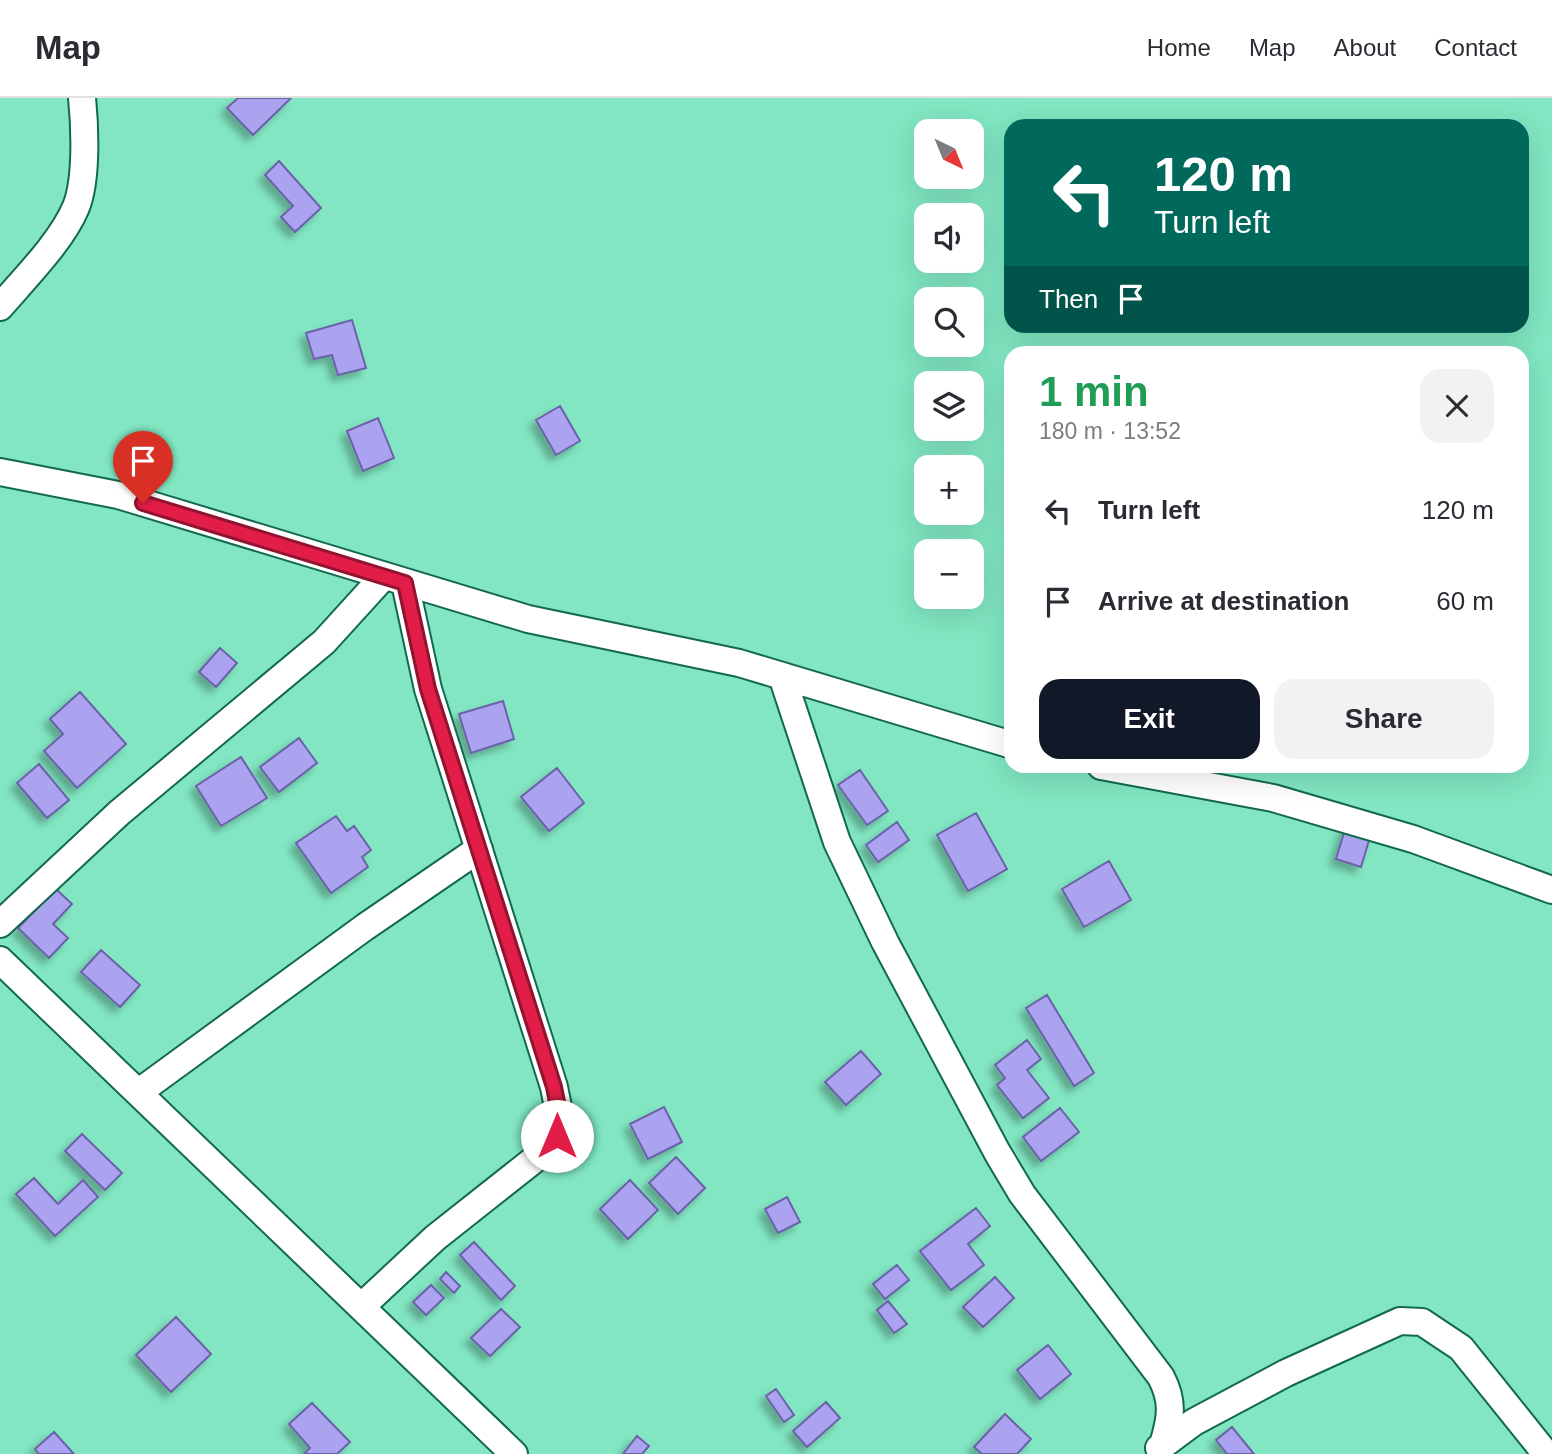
<!DOCTYPE html>
<meta charset="utf-8">
<style>
:root{--surface:#fff;--page:#f2f2f3;--text:#2b2b33;--muted:#7c7c81;--line:#e1e1e2;--accent:#111827}
body{margin:0;font-family:Helvetica,sans-serif;background:var(--page);color:var(--text);height:100vh;display:flex;flex-direction:column;font-size:26px;white-space:nowrap}
*{box-sizing:border-box;margin:0}
p{font-size:23px;color:var(--muted)}
.icon{flex:none;width:38px;height:38px;fill:none;stroke:currentColor;stroke-width:2;stroke-linecap:round;stroke-linejoin:round}
.map{position:relative;flex:1;overflow:hidden}
.drawer{position:absolute;left:1004px;top:248px;width:525px;height:427px;display:flex;flex-direction:column;background:var(--surface);border-radius:21px;box-shadow:0 7px 28px #0002}
.drawer>*{flex:none}
.hud{position:absolute;left:1004px;top:21px;width:525px;height:214px;border-radius:21px;box-shadow:0 7px 28px #0002;background:#00695c;color:#fff;overflow:hidden}
.needle{width:46px;rotate:137deg}
.fabs{position:absolute;left:914px;top:21px;display:grid;gap:14px}
.fabs a{display:grid;place-items:center;width:70px;height:70px;border-radius:14px;background:var(--surface);box-shadow:0 7px 28px #0002;font-size:35px}
.pin{position:absolute;display:grid;place-items:center;width:60px;height:60px;color:#fff;margin:-72px -30px;border-radius:50% 50% 50% 0;rotate:-45deg;box-shadow:0 0 7px #0007}
.pin .icon{rotate:45deg}
.me{position:absolute;width:77px;margin:-38px;rotate:0deg;stroke-linejoin:round;filter:drop-shadow(0 0 5px #0008)}
.turn{display:flex;align-items:center;gap:24px;height:147px;padding:0 35px;font-size:32px}
.turn .icon{width:91px;height:91px;stroke-width:2.5}
.turn b{display:block;font-size:49px;line-height:60px}
.then{display:flex;align-items:center;height:66px;padding:0 35px;background:#0003;gap:14px;font-size:26px}
.round{display:grid;place-items:center;flex:none;width:74px;height:74px;border-radius:21px;background:var(--page)}
.head{display:flex;align-items:center;justify-content:space-between;height:119px;padding:0 35px}
h1{font-size:42px;font-weight:800;line-height:52px;color:#1e9e55}
.primary-button{display:flex;gap:14px;margin-top:auto;padding:14px 35px}
.primary-button a{flex:1;height:80px;border-radius:21px;background:var(--accent);color:#fff;font-size:28px;font-weight:800;line-height:80px;text-align:center}
.primary-button a+a{background:var(--page);color:var(--text)}
ul{padding:0;list-style:none}
li{display:flex;align-items:center;gap:21px;height:91px;padding:0 35px}
li div{flex:1}
li b{display:block;font-size:26px}
li em{font-style:normal}
header{display:flex;align-items:center;gap:42px;box-sizing:border-box;height:98px;padding:0 35px;background:var(--surface);border-bottom:2px solid var(--line)}
header strong{font-size:33px}
nav{display:flex;gap:38px;margin-inline-start:auto;font-size:24px}
.map>svg:first-child{display:block}
.building{fill:#aba3f0;stroke:#6b62a9;stroke-width:2;filter:url(#shadow)}
.lines{fill:none;stroke-linecap:round;stroke-linejoin:round}
.minor-casing{stroke:#126950;stroke-width:30}
.minor{stroke:#fff;stroke-width:26}
.route-casing{stroke:#92132f;stroke-width:18}
.route{stroke:#e11d48;stroke-width:12}
</style>
<header>
<strong>Map</strong>
<nav><a>Home</a><a>Map</a><a>About</a><a>Contact</a></nav>
</header>
<div class="map">
<svg width="1552" height="1356" viewBox="0 0 1552 1356">
<defs>
<filter id="shadow"><feDropShadow dx="-6" dy="6" stdDeviation="3.5" flood-color="#0004"/></filter>
</defs>
<rect width="100%" height="100%" fill="#81e6c1"/>
<path class="building" d="M238 0H291L253 37 227 10Z
M279 63 321 110 295 134 281 119 293 108 265 77Z
M352 222 366 270 338 277 332 257 314 261 306 235Z
M560 308 580 343 556 357 536 322Z
M378 320 394 360 363 373 347 333Z
M220 550 237 565 216 589 199 574Z
M80 594 126 646 77 690 44 653 63 636 50 621Z
M503 603 514 641 471 655 459 616Z
M299 640 317 665 279 694 260 669Z
M241 659 267 700 221 728 196 688Z
M39 666 69 702 47 720 17 685Z
M557 670 584 705 549 733 521 699Z
M860 672 888 713 867 727 838 687Z
M976 715 1007 771 968 793 937 737Z
M336 718 347 733 354 728 371 752 362 759 368 769 331 795 296 745Z
M897 724 909 742 878 764 866 747Z
M1346 728 1371 736 1361 769 1336 761Z
M1109 763 1131 802 1084 829 1062 791Z
M56 791 72 806 53 826 68 840 49 860 18 830Z
M101 852 140 887 120 909 81 874Z
M1047 897 1094 975 1074 988 1026 910Z
M1027 942 1041 961 1027 972 1049 1000 1023 1020 997 987 1005 980 995 967Z
M861 953 881 976 846 1007 825 984Z
M664 1009 682 1044 648 1061 630 1026Z
M1060 1010 1079 1034 1041 1063 1023 1039Z
M82 1036 122 1075 105 1092 65 1053Z
M676 1059 705 1090 678 1116 649 1085Z
M34 1080 58 1106 83 1082 98 1099 55 1138 16 1096Z
M630 1082 658 1112 628 1141 600 1111Z
M787 1099 800 1124 778 1135 765 1111Z
M976 1110 990 1128 968 1146 984 1167 951 1192 920 1153Z
M474 1144 515 1188 501 1202 460 1157Z
M897 1167 909 1182 885 1201 873 1186Z
M446 1174 460 1188 454 1195 440 1181Z
M995 1179 1014 1200 983 1229 963 1209Z
M431 1187 444 1200 426 1217 413 1204Z
M888 1203 907 1226 894 1235 877 1212Z
M501 1211 520 1229 490 1258 471 1240Z
M176 1219 211 1256 171 1294 136 1257Z
M1048 1247 1071 1276 1040 1301 1017 1272Z
M776 1291 794 1317 784 1324 766 1298Z
M826 1304 840 1320 807 1349 793 1333Z
M312 1305 350 1344 337 1356H304L310 1350 289 1326Z
M1005 1316 1031 1341 1017 1356H982L974 1349Z
M1232 1329 1254 1356H1227L1216 1342Z
M54 1334 74 1356H39L35 1351Z
M637 1338 649 1348 642 1356H623Z"/>
<g class="lines">
<defs>
<path id="minor" d="M0 209C24 181 62 143 76 109 87 82 85 29 82 0
M0 374 118 397 528 521 739 565 1012 647
M782 578 837 744 885 844 997 1054 1022 1096 1161 1279C1174 1304 1171 1320 1163 1347
M1101 668 1273 700 1413 741 1552 792
M0 826 119 715 324 544 384 478
M0 862 514 1356
M139 994 365 829 479 751
M361 1209 435 1140 540 1057 557 1038 561 1024 554 989 428 591 405 485
M1159 1350 1194 1324 1286 1275 1400 1223 1422 1224 1461 1250 1546 1356"/>
</defs>
<use href="#minor" class="minor-casing"/>
<use href="#minor" class="minor"/>
</g>
<g class="lines">
<defs>
<path id="route" d="M143 405 405 485 428 591 554 989 561 1024 557 1038"/>
</defs>
<use href="#route" class="route-casing"/>
<use href="#route" class="route"/>
</g>
</svg>
<div class="fabs">
<a><svg class="needle" viewBox="-14 -14 28 28"><path d="M0-13l5 13h-10z" fill="#e53935"/><path d="M0 13l5-13h-10z" fill="#7c7c81"/></svg></a>
<a><svg class="icon" aria-label="sound" viewBox="0 0 24 24"><path d="M4 9h4l5-4v14l-5-4H4zM17 9q2 3 0 6"/></svg></a>
<a><svg class="icon" aria-label="search" viewBox="0 0 24 24"><circle cx="10" cy="10" r="6"/><path d="M15 15l6 6"/></svg></a>
<a><svg class="icon" aria-label="layers" viewBox="0 0 24 24"><path d="M12 4l9 5-9 5-9-5zM3 14l9 5 9-5"/></svg></a>
<a>+</a>
<a>−</a>
</div>
<div class="pin" style="left:143px;top:405px;background:#d93025"><svg class="icon" aria-label="arrive" viewBox="0 0 24 24"><path d="M6 21V4h12l-3 4 3 4H6"/></svg></div>
<svg class="me" style="left:557px;top:1038px" viewBox="-20 -20 40 40"><circle r="19" fill="#fff"/><path d="M0-13L10 11 0 6-10 11z" fill="#e11d48"/></svg>
<div class="hud">
<div class="turn"><svg class="icon" aria-label="left" viewBox="0 0 24 24"><path d="M17 20v-9H6M10 6l-5 5 5 5"/></svg><div><b>120 m</b>Turn left</div></div>
<div class="then">Then<svg class="icon" aria-label="arrive" viewBox="0 0 24 24"><path d="M6 21V4h12l-3 4 3 4H6"/></svg></div>
</div>
<section class="drawer">
<div class="head"><div><h1>1 min</h1><p>180 m · 13:52</p></div><a class="round"><svg class="icon" aria-label="close" viewBox="0 0 24 24"><path d="M6 6l12 12M18 6L6 18"/></svg></a></div>
<ul>
<li><svg class="icon" aria-label="left" viewBox="0 0 24 24"><path d="M17 20v-9H6M10 6l-5 5 5 5"/></svg><div><b>Turn left</b></div><em>120 m</em></li>
<li><svg class="icon" aria-label="arrive" viewBox="0 0 24 24"><path d="M6 21V4h12l-3 4 3 4H6"/></svg><div><b>Arrive at destination</b></div><em>60 m</em></li>
</ul>
<div class="primary-button"><a>Exit</a><a>Share</a></div>
</section>
</div>
